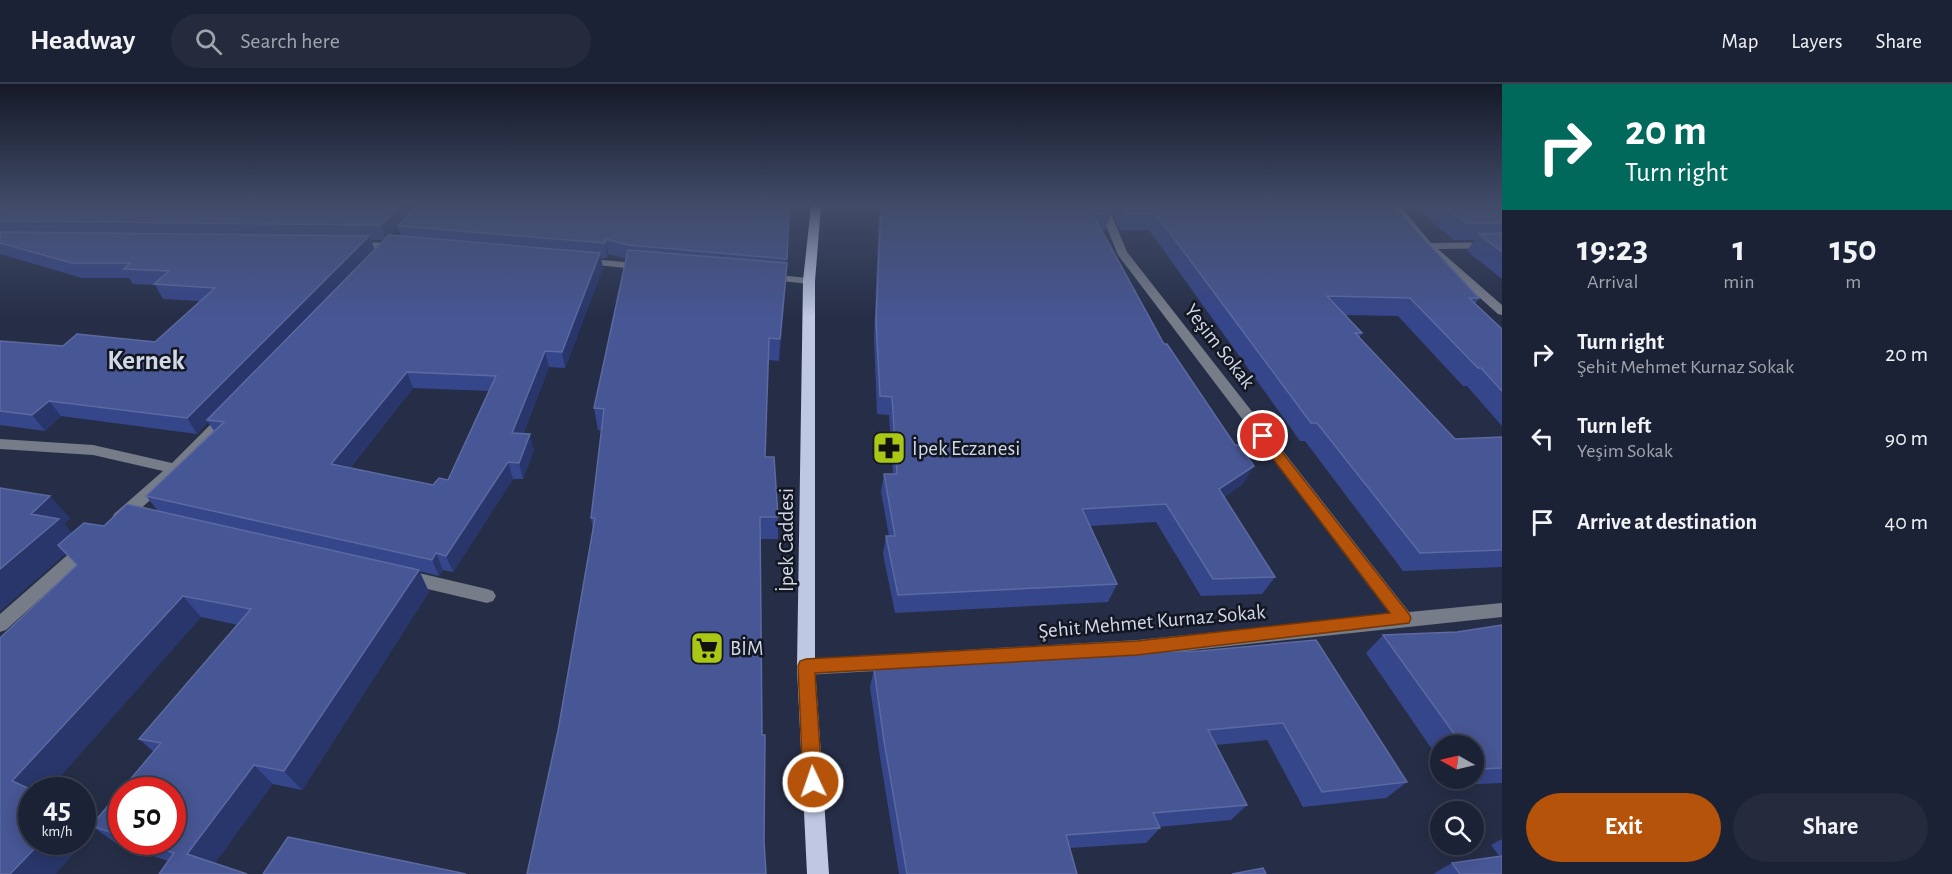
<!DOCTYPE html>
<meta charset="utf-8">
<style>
:root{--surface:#1c2235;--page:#252a3d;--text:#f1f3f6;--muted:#a0a4ad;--line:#3a3f50;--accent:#b45309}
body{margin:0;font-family:"Alegreya Sans",sans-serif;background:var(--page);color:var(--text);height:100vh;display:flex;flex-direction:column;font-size:22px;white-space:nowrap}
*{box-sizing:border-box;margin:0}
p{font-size:20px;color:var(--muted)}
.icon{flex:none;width:33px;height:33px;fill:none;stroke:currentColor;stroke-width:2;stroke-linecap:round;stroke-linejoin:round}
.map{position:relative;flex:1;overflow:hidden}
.panel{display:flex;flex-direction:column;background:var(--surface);width:450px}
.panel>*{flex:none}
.guide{background:#00695c;color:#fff;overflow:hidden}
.needle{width:39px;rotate:278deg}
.fabs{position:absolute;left:1430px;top:651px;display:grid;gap:12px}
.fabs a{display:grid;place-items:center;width:54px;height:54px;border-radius:50%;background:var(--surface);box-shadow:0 3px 15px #0003,0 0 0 2px var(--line);font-size:30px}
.speed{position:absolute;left:18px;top:693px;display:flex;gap:12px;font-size:30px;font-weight:700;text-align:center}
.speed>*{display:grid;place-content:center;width:78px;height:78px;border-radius:50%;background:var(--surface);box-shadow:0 3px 15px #0003,0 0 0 2px var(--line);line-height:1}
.speed small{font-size:15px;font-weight:400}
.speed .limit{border:9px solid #d22;background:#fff;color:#111}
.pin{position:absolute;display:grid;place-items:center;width:51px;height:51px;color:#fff;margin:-26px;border:3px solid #fff;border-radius:50%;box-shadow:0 2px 6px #0007}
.me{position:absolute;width:66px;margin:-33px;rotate:357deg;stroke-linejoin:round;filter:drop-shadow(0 0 4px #0008)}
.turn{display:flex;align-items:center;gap:21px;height:126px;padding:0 24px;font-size:27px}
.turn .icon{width:78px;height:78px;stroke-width:2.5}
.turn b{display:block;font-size:42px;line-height:51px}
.eta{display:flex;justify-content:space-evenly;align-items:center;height:102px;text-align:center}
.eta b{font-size:36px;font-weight:700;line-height:42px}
.button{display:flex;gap:12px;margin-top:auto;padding:12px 24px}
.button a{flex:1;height:69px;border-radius:36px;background:var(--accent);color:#fff;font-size:24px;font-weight:700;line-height:69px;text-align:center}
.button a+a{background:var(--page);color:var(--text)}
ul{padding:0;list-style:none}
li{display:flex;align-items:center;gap:18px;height:84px;padding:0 24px}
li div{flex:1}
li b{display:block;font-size:22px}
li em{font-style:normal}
header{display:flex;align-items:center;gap:36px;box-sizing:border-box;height:84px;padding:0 30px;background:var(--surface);border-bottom:2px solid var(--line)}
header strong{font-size:28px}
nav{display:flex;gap:33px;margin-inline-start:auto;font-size:21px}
.search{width:420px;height:54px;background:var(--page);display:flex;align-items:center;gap:15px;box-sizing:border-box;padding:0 21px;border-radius:33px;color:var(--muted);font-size:22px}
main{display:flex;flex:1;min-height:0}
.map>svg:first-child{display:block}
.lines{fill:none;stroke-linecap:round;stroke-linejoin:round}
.minor{fill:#777c89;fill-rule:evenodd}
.major{fill:#bec8e3;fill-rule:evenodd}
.wall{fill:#36468a;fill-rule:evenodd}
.shaded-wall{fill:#28366b}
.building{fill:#475694;stroke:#5c6aa1;stroke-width:1.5;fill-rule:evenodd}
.route{fill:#b45309;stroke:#753606;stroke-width:1.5}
.labels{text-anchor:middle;stroke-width:5;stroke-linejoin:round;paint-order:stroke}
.street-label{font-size:21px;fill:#d2d8e8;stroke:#131722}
.poi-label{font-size:21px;fill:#d2d8e8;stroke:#131722;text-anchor:start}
.district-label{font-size:27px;font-weight:bold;fill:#d2d8e8;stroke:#131722}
</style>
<header>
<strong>Headway</strong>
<div class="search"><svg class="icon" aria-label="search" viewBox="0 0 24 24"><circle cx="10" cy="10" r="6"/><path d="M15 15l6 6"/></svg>Search here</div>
<nav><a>Map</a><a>Layers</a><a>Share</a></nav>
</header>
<main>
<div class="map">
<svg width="1502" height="790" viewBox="0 0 1502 790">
<rect width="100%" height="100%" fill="#262e47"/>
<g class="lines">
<path class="minor" d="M1098 122H1108L1127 168 1409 528 1502 519V533L1137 572 806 591 800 589 797 583 800 577 806 575 1137 556 1390 530 1118 171Z
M1389 122H1400L1431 159 1502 158V164L1438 165 1502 221V231L1498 230 1424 164Z
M352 158 400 159 405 162 400 165 348 163V159Z
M582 174 645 180 651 183 645 186 578 179V175Z
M767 190 809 194 815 197 809 200 763 195 761 193Z
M226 328 231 330 233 333 231 336 180 389 126 438H114L112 434 114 430 163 387 93 371 0 365V355L93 361 172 379 221 330Z
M86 458 92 460 94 464 92 468 6 546 0 548V530L80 460Z
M406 486 487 505 493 507 496 512 493 517 487 519 406 500 400 498 398 493 400 488Z"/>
<path class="major" d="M811 122H821L815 197V583L829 790H807L797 583 803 197Z"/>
</g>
<path class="wall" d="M0 122H789L786 200 779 277 768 276 765 373 778 433V455H761L558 647 593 444 591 434 602 347 598 346 594 324 626 175 608 170 607 174H601L603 184 565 284 549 283 523 350 534 366 523 395H513L453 488 443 486 439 492 419 487 429 508 302 706 273 700 168 777 117 760 96 745 55 790H0L77 481 66 469 0 527V404L70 434 64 440 72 449 104 442 158 427 146 412 214 347 208 338 197 350 61 332 45 347 0 341V257L63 262 155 258 200 217 163 215 155 201 133 200 129 194H82L0 170ZM398 143 401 152 390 151ZM371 156H384L374 165ZM413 304 489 307 448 396 433 401 350 384ZM201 533 238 541 139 655 154 668 93 739 82 732V758L32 706H48ZM122 706 172 758H122Z
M879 122H1108L1111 129 1105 146H1101L1164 260 1243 400 1224 413 1275 493 1262 510 1201 512 1156 438 1090 442 1117 500 1108 518 895 529 883 470 886 452H889L881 408 884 390H893L889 331 877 330 874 254Z
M1109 122H1393L1479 214 1475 220 1502 245V342L1467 302H1463L1398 232 1344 231 1362 249 1359 254 1455 355 1502 353V483L1403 487 1305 357H1300L1149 146H1120Z
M1413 122H1502V195L1467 167 1474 156H1454Z
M1502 541V699L1457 701 1452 694H1473V662H1440V677L1366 569 1383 551 1457 548Z
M1200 567 1407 698 1386 714 1303 723 1267 656 1216 661 1247 721 1231 736 1159 743 1160 744 1146 759 1070 764 1077 790H899L880 673 870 603 874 585Z
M1502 755V790H1433L1452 779 1500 773 1491 761Z"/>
<path class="shaded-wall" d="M399 122H417L398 142V143L386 156 381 141Z
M789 122 786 200 779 277 780 255 787 182Z
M369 152 375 166 207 336 208 338 197 350 187 334Z
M606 155 608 170 607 174 605 159Z
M600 169 603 184 565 284 562 268Z
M545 267 549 283 517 365 512 349Z
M407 288 413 304 339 397 331 380Z
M49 317 61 332 45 347 32 331Z
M530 350 534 366 523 395 519 379Z
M508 378 513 395 453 488 446 472Z
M1254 382 1243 400 1208 423 1219 405Z
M50 412 70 434 64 440 80 457 0 527V485L31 430Z
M436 469 443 486 439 492 432 476Z
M419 486 429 508 302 706 284 687Z
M183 512 201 533 48 706H32L12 697Z
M254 681 273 700 210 786 187 770Z
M82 732 98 742H91L96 745 55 790H10L41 758H82Z"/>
<path class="building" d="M4 122H399L381 141 0 137V125Z
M417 122H789L787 175 628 161 606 155 605 159 398 142Z
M881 122H1108L1111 129H1092L1164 260H1167L1235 361H1239L1254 382 1219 405 1275 493 1213 495 1166 420 1082 425 1117 500 898 511 886 452H895L884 390H897L892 313 880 312 876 236Z
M1123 122H1393L1479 214H1469L1502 245V307L1481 284H1478L1410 214 1327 212 1362 249H1355L1455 355 1502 353V466L1420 469 1317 339H1311L1155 129H1126Z
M1444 122H1502V139H1466Z
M0 148 369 152 187 334 49 317 32 331 0 327V257L63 262 77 250 155 258 215 204 154 200 169 187 124 185 130 179H72L0 159Z
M1502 149V168L1479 150Z
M389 151 600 169 562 268 545 267 512 349 530 350 519 379 508 378 446 472 436 469 432 476 146 412 224 338 207 336ZM407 288 496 292 448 396 439 394 433 401 331 380Z
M628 166 787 179 780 255 769 254 765 373H774L778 433H760L762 651H765L764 758 766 790H527L558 647 595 434H591L604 325 594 324Z
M0 404 50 412 31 430 59 435 0 485Z
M127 420 419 486 284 687 254 681 187 770 247 790H159L174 769 138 758H172V706H122V752L91 742 161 659 139 655 251 525 183 512 12 697 32 706V758H41L10 790H0V554L77 481 58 461 84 439 104 442Z
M1502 541V684L1480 685 1473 676V662H1463L1383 551 1457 548Z
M1316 556 1407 698 1322 708 1283 639 1208 646 1247 721 1153 729 1160 744 1066 751 1077 790H907L884 657 874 585 990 579 1096 568 1200 567Z
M288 753 466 790H263Z
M1502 772V790H1460L1452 779Z
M1263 784 1266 790H1232Z"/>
<linearGradient id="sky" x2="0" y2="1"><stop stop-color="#151927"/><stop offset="0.52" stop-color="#414c69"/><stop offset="1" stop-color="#414c69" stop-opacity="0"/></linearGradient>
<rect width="1502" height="233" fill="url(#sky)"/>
<path class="route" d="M1263 347 1267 349 1409 530 1411 534 1409 539 1137 571 815 589 822 698 819 704 813 707 806 704 803 698 798 582 800 577 806 575 1137 557 1390 529 1258 355 1256 352Z"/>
<defs>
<symbol id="pharmacy-square" viewBox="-11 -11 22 22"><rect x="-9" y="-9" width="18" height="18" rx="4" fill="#abc716" stroke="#131722"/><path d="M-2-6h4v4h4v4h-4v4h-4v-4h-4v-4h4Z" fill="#111"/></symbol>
<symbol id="supermarket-square" viewBox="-11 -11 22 22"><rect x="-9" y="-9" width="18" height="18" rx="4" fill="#abc716" stroke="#131722"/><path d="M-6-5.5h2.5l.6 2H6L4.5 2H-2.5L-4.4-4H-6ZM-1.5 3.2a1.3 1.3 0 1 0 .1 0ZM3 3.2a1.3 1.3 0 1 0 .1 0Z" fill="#111"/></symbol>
</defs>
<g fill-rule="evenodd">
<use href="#pharmacy-square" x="870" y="345" width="38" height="38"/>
<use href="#supermarket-square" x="688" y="545" width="38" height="38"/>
</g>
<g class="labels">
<g class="street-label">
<text transform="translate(1220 262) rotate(52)" y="7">Yeşim Sokak</text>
<text transform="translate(786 456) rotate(-90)" y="7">İpek Caddesi</text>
<text transform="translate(1152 537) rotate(-5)" y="7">Şehit Mehmet Kurnaz Sokak</text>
</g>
<g class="poi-label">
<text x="912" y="371">İpek Eczanesi</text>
<text x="730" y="571">BİM</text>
</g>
<g class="district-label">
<text x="146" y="285">Kernek</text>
</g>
</g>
</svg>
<div class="fabs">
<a><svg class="needle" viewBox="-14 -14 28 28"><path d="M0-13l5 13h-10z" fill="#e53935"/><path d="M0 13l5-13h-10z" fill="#a0a4ad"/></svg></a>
<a><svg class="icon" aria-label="search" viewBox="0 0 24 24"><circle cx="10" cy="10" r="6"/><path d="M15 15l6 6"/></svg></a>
</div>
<div class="speed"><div>45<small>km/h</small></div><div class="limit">50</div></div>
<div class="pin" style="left:1263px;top:352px;background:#d93025"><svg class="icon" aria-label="arrive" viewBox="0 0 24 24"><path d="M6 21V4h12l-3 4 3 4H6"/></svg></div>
<svg class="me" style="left:813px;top:698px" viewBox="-20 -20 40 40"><circle r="17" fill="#b45309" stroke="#fff" stroke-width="3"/><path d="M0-11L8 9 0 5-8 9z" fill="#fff"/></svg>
</div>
<section class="panel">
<div class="guide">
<div class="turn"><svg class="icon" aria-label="right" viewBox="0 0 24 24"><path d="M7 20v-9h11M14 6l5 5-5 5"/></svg><div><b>20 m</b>Turn right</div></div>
</div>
<div class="eta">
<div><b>19:23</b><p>Arrival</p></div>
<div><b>1</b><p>min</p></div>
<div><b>150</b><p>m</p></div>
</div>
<ul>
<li><svg class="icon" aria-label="right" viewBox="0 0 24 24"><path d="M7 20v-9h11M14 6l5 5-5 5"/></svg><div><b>Turn right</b><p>Şehit Mehmet Kurnaz Sokak</p></div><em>20 m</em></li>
<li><svg class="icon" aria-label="left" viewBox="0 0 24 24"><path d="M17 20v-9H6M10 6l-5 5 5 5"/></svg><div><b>Turn left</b><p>Yeşim Sokak</p></div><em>90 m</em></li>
<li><svg class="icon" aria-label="arrive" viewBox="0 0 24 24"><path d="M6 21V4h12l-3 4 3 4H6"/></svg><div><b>Arrive at destination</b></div><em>40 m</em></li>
</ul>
<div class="button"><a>Exit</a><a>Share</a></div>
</section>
</main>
